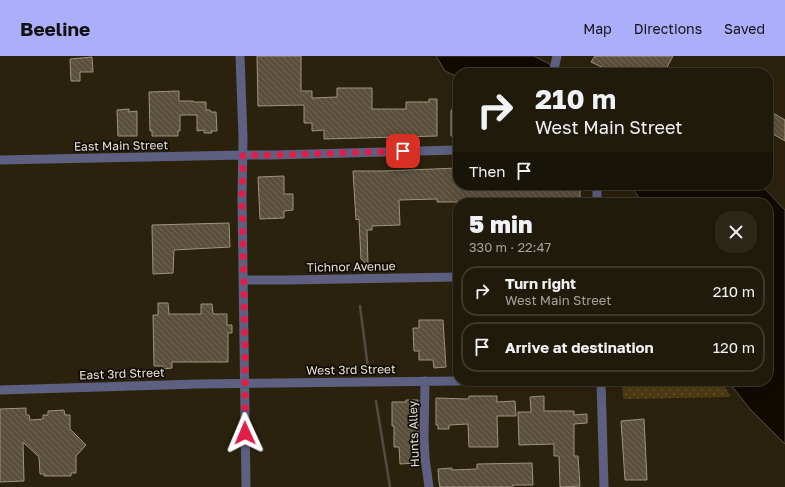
<!DOCTYPE html>
<meta charset="utf-8">
<style>
:root{--surface:#201a0a;--page:#2d2718;--text:#f1f3f6;--muted:#a2a19c;--line:#3d382b;--accent:#abaffb}
body{margin:0;font-family:"Golos Text",sans-serif;background:var(--page);color:var(--text);height:100vh;display:flex;flex-direction:column;font-size:15px;white-space:nowrap}
*{box-sizing:border-box;margin:0}
p{font-size:13px;color:var(--muted)}
.icon{flex:none;width:22px;height:22px;fill:none;stroke:currentColor;stroke-width:2;stroke-linecap:round;stroke-linejoin:round}
.map{position:relative;flex:1;overflow:hidden}
.panel{position:absolute;left:453px;top:142px;width:320px;height:188px;display:flex;flex-direction:column;background:var(--surface);border-radius:16px;box-shadow:0 4px 16px #0002,0 0 0 1px var(--line)}
.panel>*{flex:none}
.hud{position:absolute;left:453px;top:12px;width:320px;height:122px;border-radius:16px;box-shadow:0 4px 16px #0002,0 0 0 1px var(--line);background:#201a0a;color:var(--text);overflow:hidden}
.pin{position:absolute;display:grid;place-items:center;width:34px;height:34px;color:#fff;margin:-17px;border-radius:8px;box-shadow:0 2px 6px #0006}
.me{position:absolute;width:44px;margin:-22px;rotate:359deg;stroke-linejoin:round;filter:drop-shadow(0 0 3px #0008)}
.turn{display:flex;align-items:center;gap:14px;height:84px;padding:0 16px;font-size:18px}
.turn .icon{width:52px;height:52px;stroke-width:2.5}
.turn b{display:block;font-size:28px;line-height:34px}
.then{display:flex;align-items:center;height:38px;padding:0 16px;background:#0003;gap:8px;font-size:15px}
.round{display:grid;place-items:center;flex:none;width:42px;height:42px;border-radius:16px;background:var(--page)}
.headline{display:flex;align-items:center;justify-content:space-between;height:68px;padding:0 16px}
h1{font-size:24px;font-weight:800;line-height:30px}
ul{padding:0;list-style:none}
li{display:flex;align-items:center;gap:12px;height:50px;margin:0 8px 6px;padding:0 8px;border:2px solid var(--line);border-radius:16px}
li div{flex:1}
li b{display:block;font-size:15px}
li em{font-style:normal}
header{display:flex;align-items:center;gap:24px;box-sizing:border-box;height:56px;padding:0 20px;background:var(--accent);color:#111}
header strong{font-size:19px}
nav{display:flex;gap:22px;margin-inline-start:auto;font-size:14px}
.map>svg:first-child{display:block}
.park{fill:url(#park-dots)}
.water{fill:#100a02;stroke:#514b42}
.lines{fill:none;stroke-linecap:round;stroke-linejoin:round}
.stream{stroke:#514b42;stroke-width:2.5}
.building{fill:url(#building-back-hatch);stroke:#9f947d}
.minor{stroke:#5e6082;stroke-width:9}
.route{stroke:#e11d48;stroke-width:7;stroke-dasharray:0 12.6}
.labels{text-anchor:middle;stroke-width:3.5;stroke-linejoin:round;paint-order:stroke}
.street-label{font-size:12px;fill:#e9e3d7;stroke:#100c05}
</style>
<header>
<strong>Beeline</strong>
<nav><a>Map</a><a>Directions</a><a>Saved</a></nav>
</header>
<div class="map">
<svg width="785" height="431" viewBox="0 0 785 431">
<defs>
<pattern id="park-dots" width="8" height="8" patternUnits="userSpaceOnUse"><rect width="8" height="8" fill="#4d3b14"/><path d="M2 2h.1M6 6h.1" fill="none" stroke="#675735" stroke-width="1.8" stroke-linecap="round"/></pattern>
<pattern id="building-back-hatch" width="6" height="6" patternUnits="userSpaceOnUse"><rect width="6" height="6" fill="#5a4f3b"/><path d="M-1 5l2 2M0 0l6 6M5-1l2 2" fill="none" stroke="#726857"/></pattern>
</defs>
<rect width="100%" height="100%" fill="#2b220e"/>
<path class="park" d="M622 325H721L731 341 623 343Z"/>
<path class="water" d="M436 0H534L566 17H458V21L445 15Z
M631 129H761L785 154V388L750 353 728 325H768V147H642Z"/>
<g class="lines">
<path class="stream" d="M360 250 368 312
M376 345 390 431"/>
</g>
<path class="building" d="M257 0H301V35H312V42L337 41V32H372V53H406V46H429V43H437V80L324 83V74L312 75V67H304V49L258 50Z
M595 0H673L664 17H614L591 6Z
M92 1 93 16H80V25H71L70 3Z
M179 35V45H193L194 46H206V54H210L211 56H216L217 75H211L212 77H204V74L197 75V59H180V75H178V80H152V75H150L149 36Z
M129 53V56L137 55V80H118L117 54Z
M451 54H458V80H451Z
M768 54 785 64V85L768 75Z
M458 112V129H580V147H460V146H437V143L399 144 400 169 372 170V174H367L368 209 361 203 359 163 356 164 353 115H383Z
M284 120V138H293V154L284 155V162L260 163 258 121Z
M229 167 230 191 174 194 173 217 153 218 152 169Z
M158 247H168L169 258H201V248H212L213 258H227V269H232V277H228V306H172V312L163 313V310H154L153 259H158Z
M419 264H443L446 311 434 312 433 304H419V295H414L413 272H419Z
M469 340H497V346L515 345 516 360H497L498 391H469L468 368 449 369V373H438V369H436V342L468 343 469 342Z
M544 340V355H574V359L587 358V367L574 368V400H578L580 430 560 431 559 400H554V388L519 389 518 356H531L530 341Z
M406 344H418V390H417V407L400 408 399 391H394V370H392V346H406Z
M26 352V359H29L30 364 43 363V359H48V355L64 354 65 359H70V373L86 389 76 400V417H71V420H44V418H40L39 401 23 386 24 425 0 426V353Z
M644 363 647 424H625L621 365Z
M532 407 533 429H513V431H440L439 426 438 413 452 412V414L477 413V408Z"/>
<g class="lines">
<path class="minor" d="M240 0 243 81 242 142 246 431
M553 17 557 0
M0 104 243 99H273L458 94
M597 129V147
M244 224H286L458 221
M425 325 424 382 425 402 429 431
M601 325 604 431
M0 334 198 328 458 325"/>
</g>
<g class="lines">
<path class="route" d="M245 377V293L242 142 243 99H273L403 95"/>
</g>
<g class="labels">
<g class="street-label">
<text transform="translate(121 90) rotate(-1)" y="4">East Main Street</text>
<text transform="translate(351 211) rotate(-1)" y="4">Tichnor Avenue</text>
<text transform="translate(351 314) rotate(-1)" y="4">West 3rd Street</text>
<text transform="translate(122 318) rotate(-2)" y="4">East 3rd Street</text>
<text transform="translate(414 378) rotate(-92)" y="4">Hunts Alley</text>
</g>
</g>
</svg>
<div class="pin" style="left:403px;top:95px;background:#d93025"><svg class="icon" aria-label="arrive" viewBox="0 0 24 24"><path d="M6 21V4h12l-3 4 3 4H6"/></svg></div>
<svg class="me" style="left:245px;top:377px" viewBox="-20 -20 40 40"><path d="M0-17L14 15 0 8-14 15z" fill="#e11d48" stroke="#fff" stroke-width="4"/></svg>
<div class="hud">
<div class="turn"><svg class="icon" aria-label="right" viewBox="0 0 24 24"><path d="M7 20v-9h11M14 6l5 5-5 5"/></svg><div><b>210 m</b>West Main Street</div></div>
<div class="then">Then<svg class="icon" aria-label="arrive" viewBox="0 0 24 24"><path d="M6 21V4h12l-3 4 3 4H6"/></svg></div>
</div>
<section class="panel">
<div class="headline"><div><h1>5 min</h1><p>330 m · 22:47</p></div><a class="round"><svg class="icon" aria-label="close" viewBox="0 0 24 24"><path d="M6 6l12 12M18 6L6 18"/></svg></a></div>
<ul>
<li><svg class="icon" aria-label="right" viewBox="0 0 24 24"><path d="M7 20v-9h11M14 6l5 5-5 5"/></svg><div><b>Turn right</b><p>West Main Street</p></div><em>210 m</em></li>
<li><svg class="icon" aria-label="arrive" viewBox="0 0 24 24"><path d="M6 21V4h12l-3 4 3 4H6"/></svg><div><b>Arrive at destination</b></div><em>120 m</em></li>
</ul>
</section>
</div>
